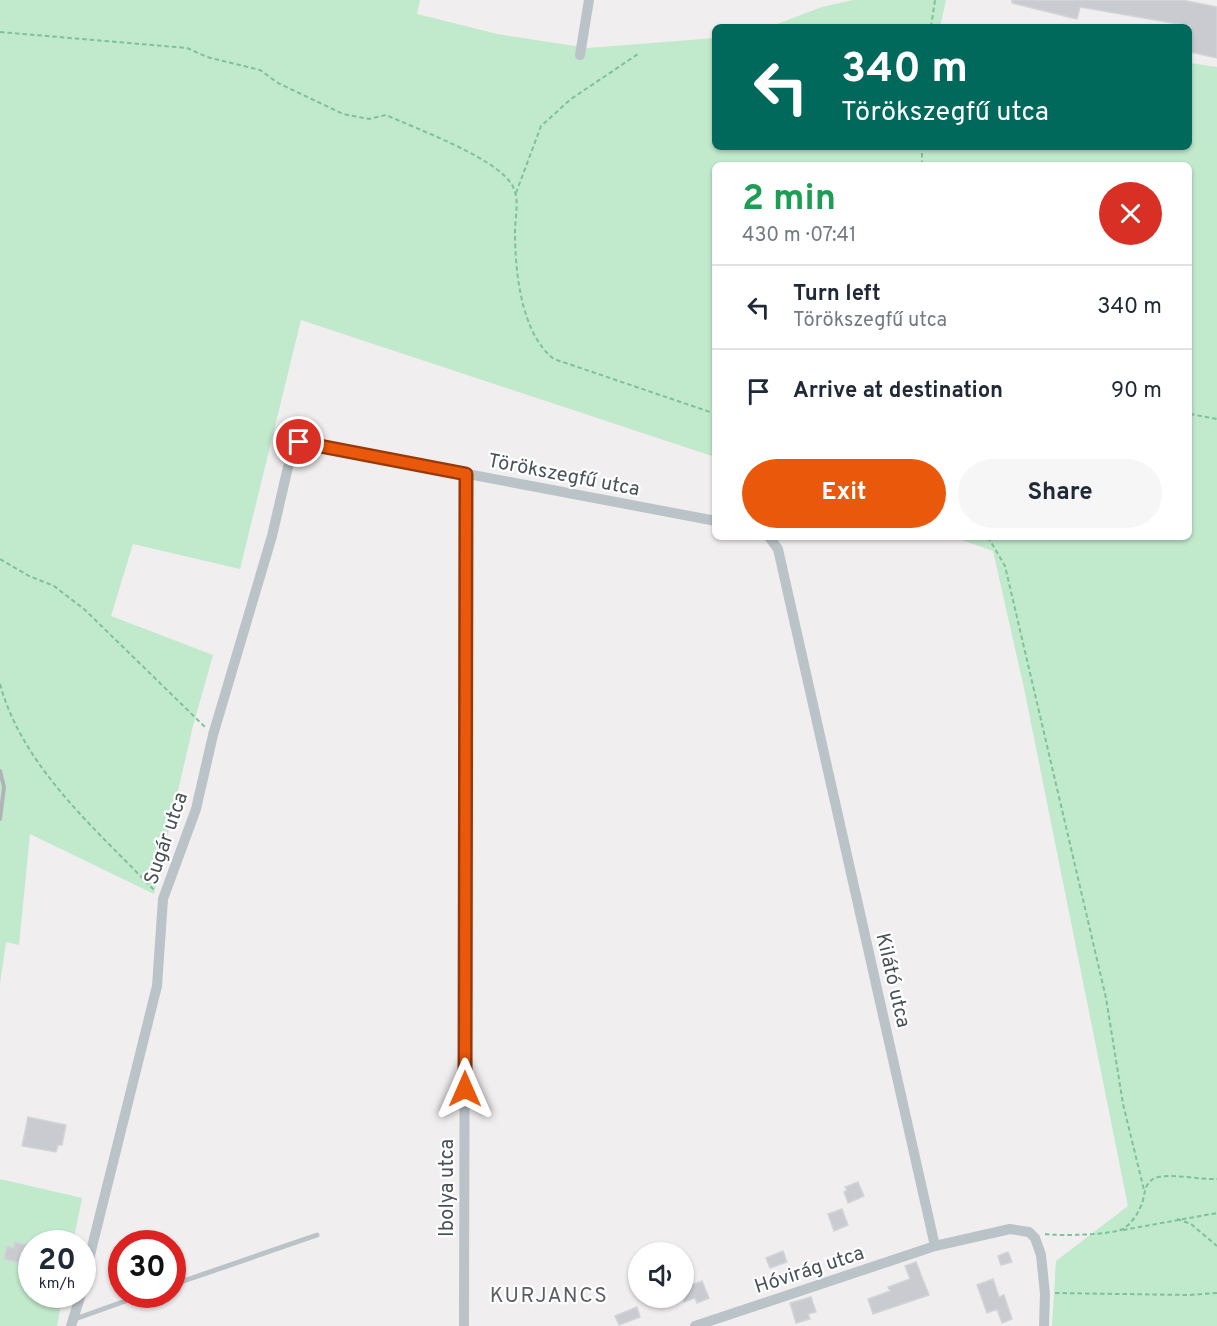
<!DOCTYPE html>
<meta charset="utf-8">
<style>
:root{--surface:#fff;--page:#f6f6f7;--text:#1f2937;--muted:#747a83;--line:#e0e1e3;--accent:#ea580c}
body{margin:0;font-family:Overpass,sans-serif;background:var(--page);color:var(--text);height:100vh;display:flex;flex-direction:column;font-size:22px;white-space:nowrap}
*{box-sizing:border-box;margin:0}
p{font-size:20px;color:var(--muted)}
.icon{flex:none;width:33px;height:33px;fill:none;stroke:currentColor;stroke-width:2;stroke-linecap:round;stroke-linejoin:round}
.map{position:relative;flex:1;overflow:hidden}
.panel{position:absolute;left:712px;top:162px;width:480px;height:378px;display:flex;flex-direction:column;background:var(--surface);border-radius:9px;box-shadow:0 2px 4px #0004}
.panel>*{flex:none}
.guide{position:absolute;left:712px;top:24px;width:480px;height:126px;border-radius:9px;box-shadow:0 2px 4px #0004;background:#00695c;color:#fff;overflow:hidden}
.buttons{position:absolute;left:628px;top:1242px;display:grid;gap:12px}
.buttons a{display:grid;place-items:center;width:66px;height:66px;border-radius:50%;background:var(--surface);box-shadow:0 2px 4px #0004;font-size:30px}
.speed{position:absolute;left:18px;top:1230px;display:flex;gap:12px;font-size:30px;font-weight:700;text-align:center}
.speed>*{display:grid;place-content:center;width:78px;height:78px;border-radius:50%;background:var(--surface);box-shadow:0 2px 4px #0004;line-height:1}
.speed small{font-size:15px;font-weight:400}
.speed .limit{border:9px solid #d22;background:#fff;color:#111}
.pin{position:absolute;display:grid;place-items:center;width:51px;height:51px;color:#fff;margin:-26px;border:3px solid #fff;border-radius:50%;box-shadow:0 2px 6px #0007}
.me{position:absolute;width:66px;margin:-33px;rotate:0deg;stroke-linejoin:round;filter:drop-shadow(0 0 4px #0008)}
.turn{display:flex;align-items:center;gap:21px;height:126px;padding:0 30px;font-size:27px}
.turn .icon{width:78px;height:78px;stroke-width:2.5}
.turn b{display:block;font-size:42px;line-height:51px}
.round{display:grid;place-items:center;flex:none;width:63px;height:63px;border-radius:32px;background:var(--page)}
.head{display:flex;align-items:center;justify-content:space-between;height:102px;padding:0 30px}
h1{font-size:36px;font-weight:700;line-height:45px;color:#1e9e55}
.cta{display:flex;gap:12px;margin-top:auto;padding:12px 30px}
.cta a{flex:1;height:69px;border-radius:36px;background:var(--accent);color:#fff;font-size:24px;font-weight:700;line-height:69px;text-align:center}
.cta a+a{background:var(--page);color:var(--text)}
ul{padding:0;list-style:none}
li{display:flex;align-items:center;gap:18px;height:84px;padding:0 30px;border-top:2px solid var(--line)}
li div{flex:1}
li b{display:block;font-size:22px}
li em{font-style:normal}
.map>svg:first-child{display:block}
.green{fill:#c1e9cc}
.building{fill:#c9cbd0;stroke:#d2d5d8;stroke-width:1.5}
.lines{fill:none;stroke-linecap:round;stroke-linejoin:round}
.path{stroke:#7dc299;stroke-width:2;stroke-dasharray:4.5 3;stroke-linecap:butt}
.lane{stroke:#bac3c8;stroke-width:5}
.street{stroke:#bac3c8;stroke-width:10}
.rail{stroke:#b0b4b7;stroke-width:4}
.route-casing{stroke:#983908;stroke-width:15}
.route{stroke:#ea580c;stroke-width:10}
.labels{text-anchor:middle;stroke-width:4.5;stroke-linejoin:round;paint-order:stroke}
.street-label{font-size:20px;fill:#485258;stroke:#fff}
.neighbourhood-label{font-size:21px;letter-spacing:1.5px;fill:#5b5f61;stroke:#fff}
</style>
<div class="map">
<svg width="1217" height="1326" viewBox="0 0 1217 1326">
<rect width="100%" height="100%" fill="#f0eeee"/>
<path class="green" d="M0 0H420L417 14 497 34 588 48 715 38 716 147H1190V63L1217 67V1326H1052L1056 1261 1128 1206 1024 688 993 551 953 537H1190V165H716L715 457 301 320 240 569 133 544 111 616 213 655 193 726 154 894 30 834 19 945 6 942 0 984Z
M853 0H946L940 27H769L822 7Z
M0 1179 82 1198 73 1243 32 1244V1294L63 1295 57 1326H0Z"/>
<path class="building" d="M1012 0H1182L1217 7V58L1190 52V26L1080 7 1077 19 1012 3Z
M28 1117 66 1125 62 1145H58L56 1152 22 1146Z
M858 1182 864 1196 848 1203 844 1192 847 1190 845 1187Z
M842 1209 848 1225 834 1231 828 1214Z
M15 1242 28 1245V1248L32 1249V1266L4 1259 7 1246 14 1248Z
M783 1251 787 1262 770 1268 766 1258Z
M1008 1252 1012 1262 1001 1265 998 1256Z
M916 1262 929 1295 873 1314 868 1299 890 1291 888 1287 910 1279 905 1266Z
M993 1279 999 1297 1004 1295 1012 1319 1002 1323 997 1309 987 1313 977 1285Z
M702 1281 709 1298 697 1303 695 1298 684 1302V1288Z
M811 1297 816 1312 808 1314 810 1319 796 1323 790 1303Z
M637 1307 640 1317 619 1325 615 1316Z"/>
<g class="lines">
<path class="path" d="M931 27 935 0
M0 32 187 48 207 57 260 70 278 83 343 114 369 119 386 115C417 129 491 156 510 182 521 196 515 215 515 232 515 271 521 334 554 359L716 414
M922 165V147
M516 193 541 126 571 99 638 54
M1190 414 1217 419
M988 537 1005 566 1106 998 1123 1104 1144 1190
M0 559 29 576 54 586 84 609 205 727
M0 684C23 768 96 829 154 890
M1177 1219 1191 1224 1217 1246
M1123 1230 1217 1213
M1045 1234C1059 1236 1111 1235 1123 1229 1130 1225 1137 1215 1140 1208 1146 1198 1142 1186 1153 1179 1164 1172 1201 1180 1217 1179
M1055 1293 1189 1295 1217 1293"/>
<path class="lane" d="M172 1285 317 1235
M75 1319 145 1294"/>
<path class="street" d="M580 55 589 0
M769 537 778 549 935 1246
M82 1287 157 986 163 899 196 809 213 735 272 536 288 467 299 442 716 521
M71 1326 81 1294
M464 1326 466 474
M695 1326 935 1246 1010 1229 1029 1232 1035 1238 1041 1255 1045 1294 1044 1326"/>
<path class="rail" d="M0 771 4 787 0 819"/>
</g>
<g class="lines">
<defs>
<path id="route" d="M299 442 466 474 465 1089"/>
</defs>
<use href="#route" class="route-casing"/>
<use href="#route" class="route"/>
</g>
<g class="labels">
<g class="street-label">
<text transform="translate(564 474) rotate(11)" y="7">Törökszegfű utca</text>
<text transform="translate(165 838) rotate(-71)" y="7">Sugár utca</text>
<text transform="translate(894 980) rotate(77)" y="7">Kilátó utca</text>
<text transform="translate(446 1188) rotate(-90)" y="7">Ibolya utca</text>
<text transform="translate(809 1269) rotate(-18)" y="7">Hóvirág utca</text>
</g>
<g class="neighbourhood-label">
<text x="549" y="1302">KURJANCS</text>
</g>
</g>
</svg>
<div class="buttons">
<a><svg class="icon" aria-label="sound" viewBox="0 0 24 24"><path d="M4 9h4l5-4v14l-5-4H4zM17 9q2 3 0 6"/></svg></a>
</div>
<div class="speed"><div>20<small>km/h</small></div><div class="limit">30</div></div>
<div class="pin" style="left:299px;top:442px;background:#d93025"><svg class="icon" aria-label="arrive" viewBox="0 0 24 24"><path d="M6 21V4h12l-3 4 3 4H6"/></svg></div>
<svg class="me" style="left:465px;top:1089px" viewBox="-20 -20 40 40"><path d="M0-17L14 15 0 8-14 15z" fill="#ea580c" stroke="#fff" stroke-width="4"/></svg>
<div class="guide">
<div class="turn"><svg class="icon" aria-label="left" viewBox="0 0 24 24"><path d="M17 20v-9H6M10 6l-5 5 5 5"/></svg><div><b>340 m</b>Törökszegfű utca</div></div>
</div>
<section class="panel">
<div class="head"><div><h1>2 min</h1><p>430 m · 07:41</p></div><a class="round" style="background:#d93025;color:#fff"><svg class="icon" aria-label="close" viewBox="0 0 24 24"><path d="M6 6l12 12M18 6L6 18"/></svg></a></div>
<ul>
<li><svg class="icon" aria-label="left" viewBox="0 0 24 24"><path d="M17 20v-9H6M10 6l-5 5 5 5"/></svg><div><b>Turn left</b><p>Törökszegfű utca</p></div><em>340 m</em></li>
<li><svg class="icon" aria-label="arrive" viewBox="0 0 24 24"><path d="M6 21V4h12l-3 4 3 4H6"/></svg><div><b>Arrive at destination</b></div><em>90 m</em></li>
</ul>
<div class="cta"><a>Exit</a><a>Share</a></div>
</section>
</div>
